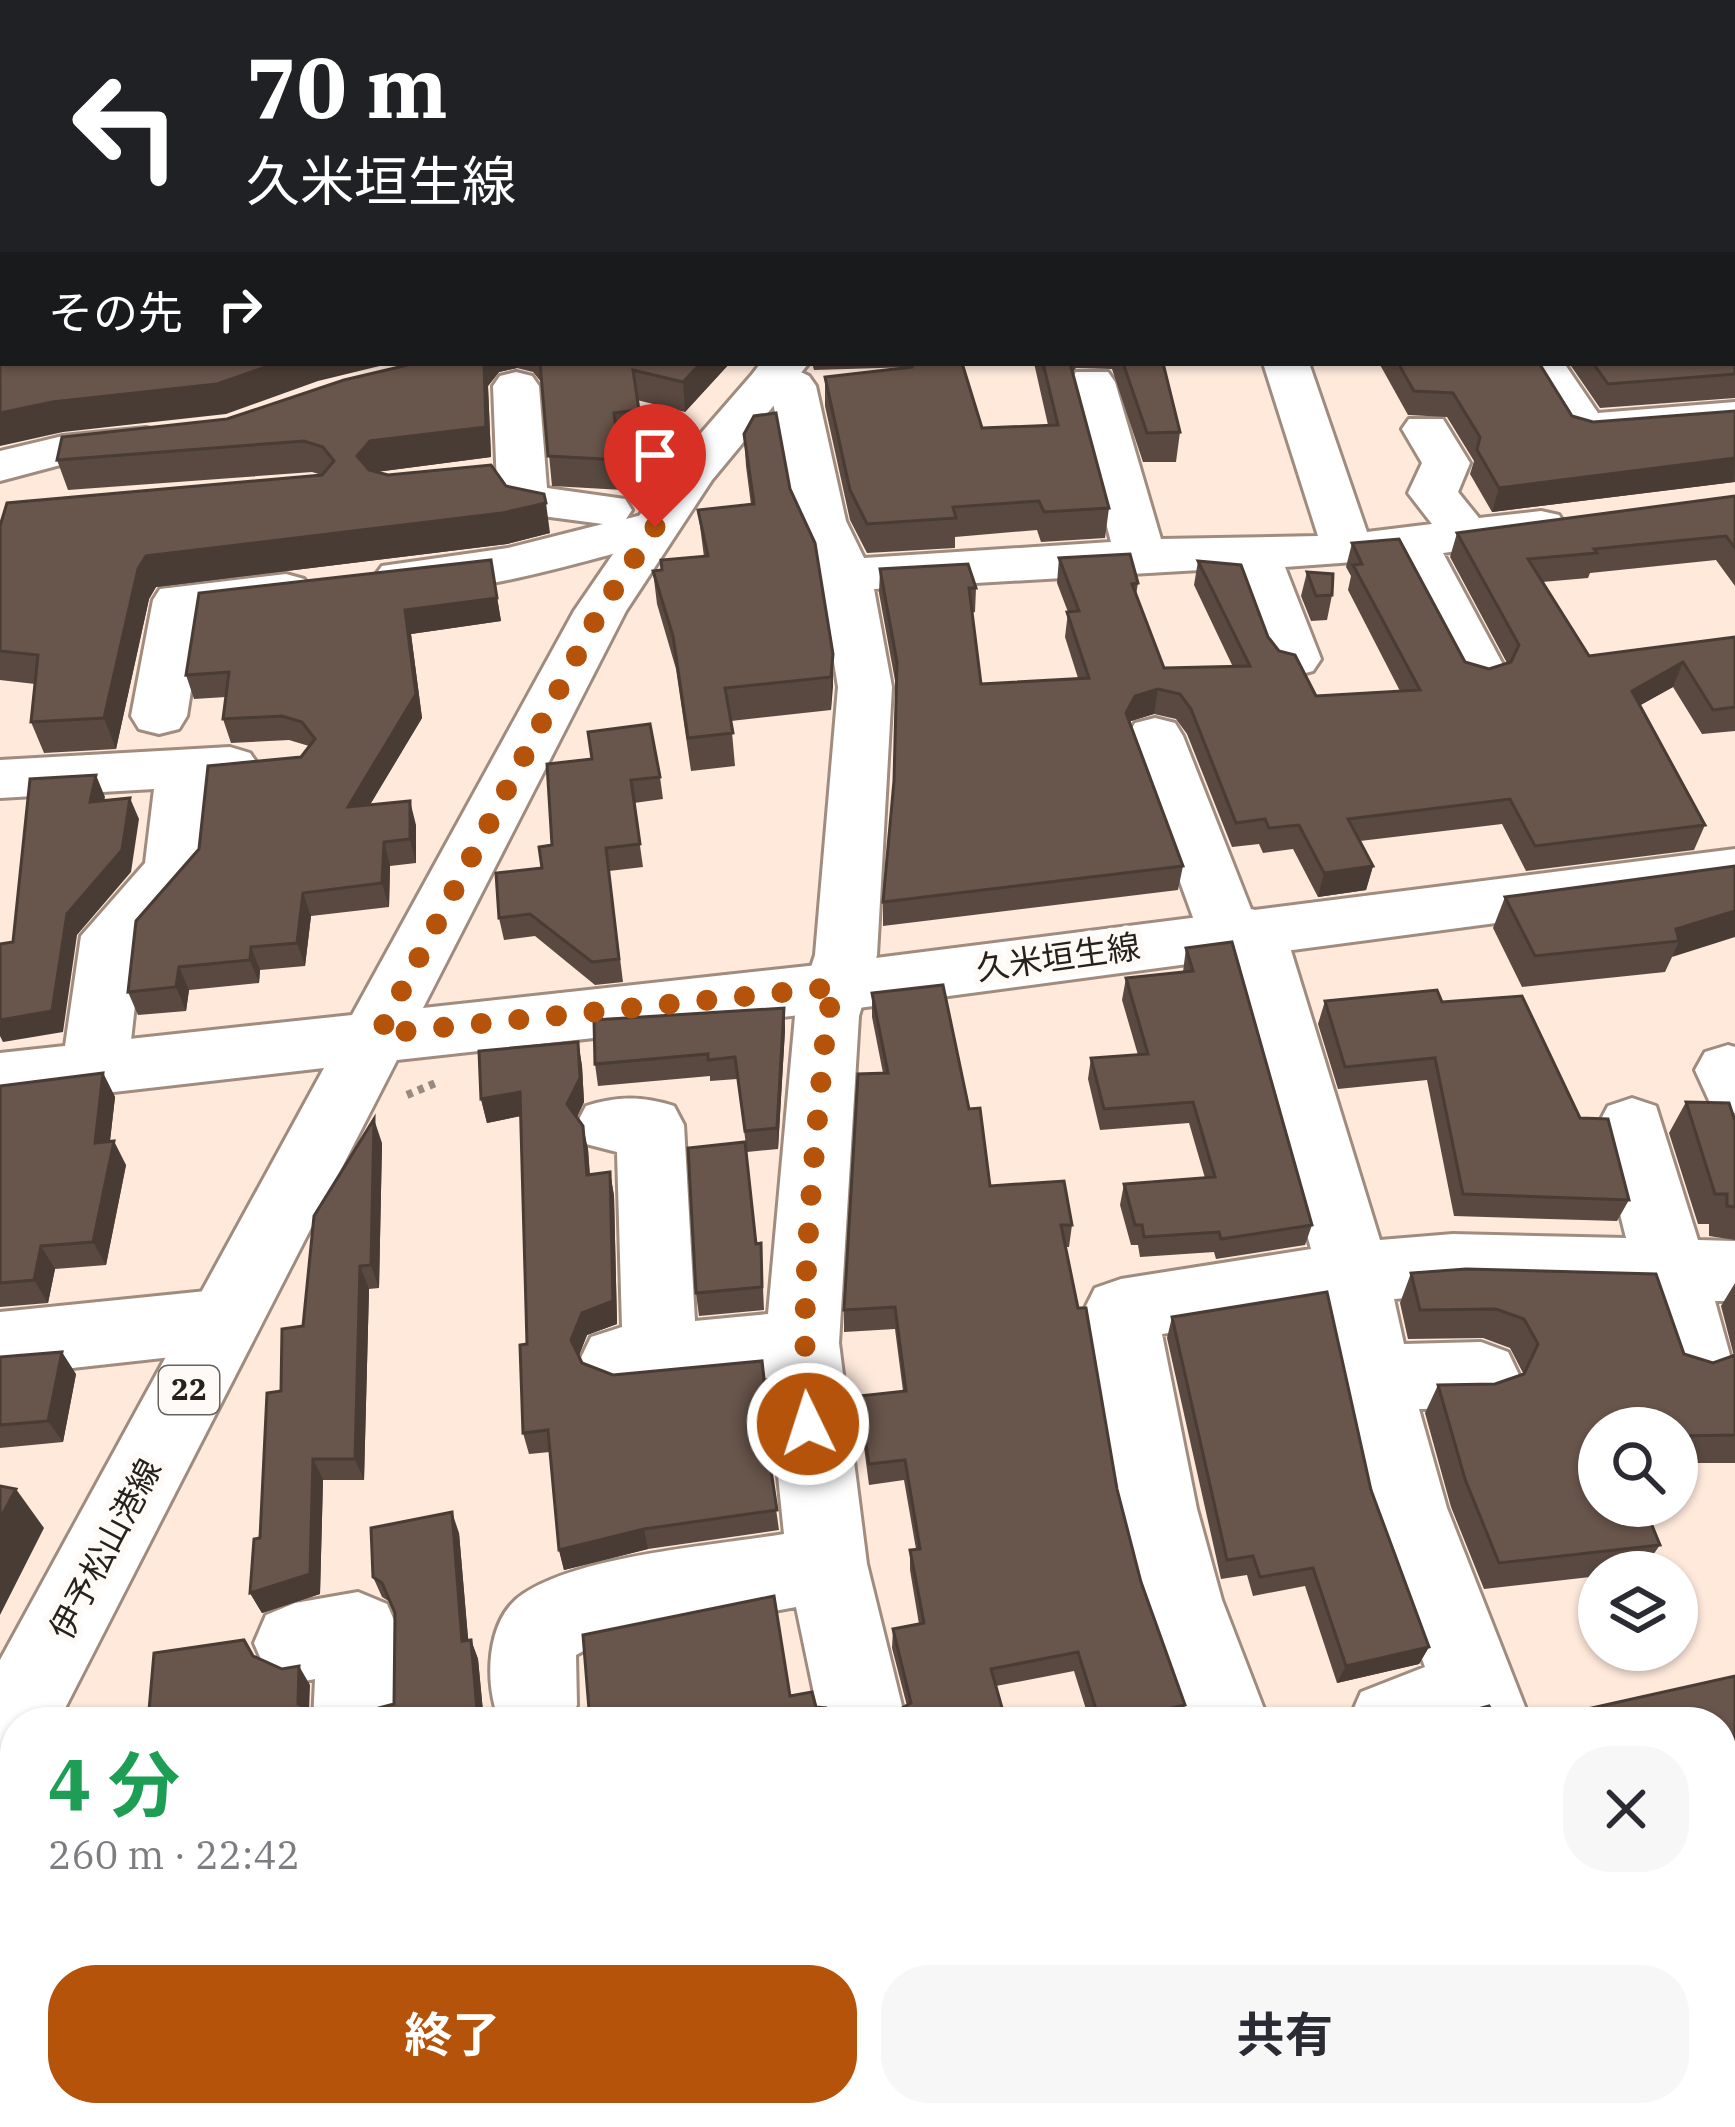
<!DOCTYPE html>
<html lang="ja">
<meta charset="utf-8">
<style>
:root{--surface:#fff;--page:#f7f7f7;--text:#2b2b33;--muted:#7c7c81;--accent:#b45309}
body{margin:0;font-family:"IBM Plex Serif","Noto Sans JP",serif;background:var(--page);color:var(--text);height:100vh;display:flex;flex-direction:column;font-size:45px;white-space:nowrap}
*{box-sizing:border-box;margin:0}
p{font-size:39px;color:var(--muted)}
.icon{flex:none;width:66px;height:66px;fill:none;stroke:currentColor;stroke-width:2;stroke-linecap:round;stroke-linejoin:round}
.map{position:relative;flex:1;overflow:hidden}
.drawer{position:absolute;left:0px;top:1707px;width:1737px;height:420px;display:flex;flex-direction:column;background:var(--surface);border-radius:48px 48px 0 0;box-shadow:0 3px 9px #0004}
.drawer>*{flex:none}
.banner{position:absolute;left:0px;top:0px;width:1737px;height:366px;box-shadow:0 3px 9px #0004;background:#202124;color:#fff;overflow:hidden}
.buttons{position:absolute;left:1578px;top:1407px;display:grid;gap:24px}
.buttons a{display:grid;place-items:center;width:120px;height:120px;border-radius:50%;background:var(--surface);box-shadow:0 3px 9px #0004;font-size:60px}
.pin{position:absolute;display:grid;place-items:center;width:102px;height:102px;color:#fff;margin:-123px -51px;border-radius:50% 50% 50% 0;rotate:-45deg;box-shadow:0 0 12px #0007}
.pin .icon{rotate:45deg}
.me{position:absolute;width:132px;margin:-66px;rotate:356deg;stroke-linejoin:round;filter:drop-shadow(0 0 9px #0008)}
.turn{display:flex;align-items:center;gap:42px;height:252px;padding:0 48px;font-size:54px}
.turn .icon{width:156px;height:156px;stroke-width:2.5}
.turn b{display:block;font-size:84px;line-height:102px}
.then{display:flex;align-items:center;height:114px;padding:0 48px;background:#0003;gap:24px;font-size:45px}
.round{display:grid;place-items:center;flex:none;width:126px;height:126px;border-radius:48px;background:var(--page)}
.overview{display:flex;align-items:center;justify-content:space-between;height:204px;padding:0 48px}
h1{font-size:72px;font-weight:700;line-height:90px;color:#1e9e55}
.button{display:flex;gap:24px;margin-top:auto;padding:24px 48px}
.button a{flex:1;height:138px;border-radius:48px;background:var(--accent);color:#fff;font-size:48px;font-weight:700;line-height:138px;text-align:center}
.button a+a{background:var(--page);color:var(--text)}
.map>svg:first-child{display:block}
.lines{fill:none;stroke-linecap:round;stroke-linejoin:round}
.minor-casing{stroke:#9f8c7f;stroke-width:6}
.major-casing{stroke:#9f8c7f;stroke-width:6}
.path-far1{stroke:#988a80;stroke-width:8;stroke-dasharray:6 6;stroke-linecap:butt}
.path{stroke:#988a80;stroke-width:9;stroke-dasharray:8 8;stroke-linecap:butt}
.minor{fill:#fff;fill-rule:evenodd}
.major{fill:#fff;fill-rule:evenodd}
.wall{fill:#594940}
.shaded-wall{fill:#493c34}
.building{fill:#68554b;stroke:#493c34;stroke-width:3}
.route{stroke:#b45309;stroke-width:21;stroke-dasharray:0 37.8}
.labels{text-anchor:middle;stroke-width:12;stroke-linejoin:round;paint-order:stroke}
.shield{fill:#fefaf7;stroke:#68615d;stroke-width:3}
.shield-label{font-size:30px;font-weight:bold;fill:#27201b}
.street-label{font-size:33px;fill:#27201b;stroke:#fefaf7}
</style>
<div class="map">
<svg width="1735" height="2127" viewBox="0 0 1735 2127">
<rect width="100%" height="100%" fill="#fee9db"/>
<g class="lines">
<defs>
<path id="minor" d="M787 0H835L837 3H789Z
M1734 31H1735V53H1734Z
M1734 120 1735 121V145L1734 144Z
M1734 204H1735V228H1734Z
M782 363 809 376 816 386 846 521 864 558 1111 542 1069 382 1076 372H1108L1115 382 1161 539 1318 536 1263 363H1309L1367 532 1432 524 1408 493 1422 463 1402 429 1409 419H1443L1470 463 1458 492 1479 518 1541 511 1559 515 1566 526 1559 537 1443 553 1507 672 1499 684 1480 689 1461 684 1453 672 1395 559 1285 567 1321 659 1313 671 1294 676 1275 671 1267 659 1234 568 874 589 892 687 877 955 859 1016 839 1343 867 1564 906 1722H820L796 1607 598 1643 576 1655 577 1705 570 1722H500C484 1685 485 1619 523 1594 582 1555 712 1546 784 1534L768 1378 617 1392 591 1383 580 1360 591 1337 622 1327 617 1152 586 1144 576 1125 586 1106C617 1096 643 1096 674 1106L684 1125 695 1321 768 1314 795 1016 815 955 838 687 820 575 796 521 771 392 752 375 759 365Z
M1518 363H1564L1598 413 1735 402V430L1585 442 1568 438Z
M516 372 532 376 539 386 547 488 625 499 632 510 626 519 654 512 672 516 679 527 672 538C599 556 451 605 382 588L374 577 382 566 508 548 603 524 512 512 497 487 493 386 500 376Z
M146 428 163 432 170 442 163 452 64 464 0 481V451L63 436Z
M286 574 304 579 312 590 304 601 203 614 187 716 179 729 159 734 139 729 131 716 153 600 160 589Z
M1155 718 1175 723 1183 736 1251 909 1276 915 1285 931 1380 1240 1453 1234 1626 1238 1598 1125 1608 1106 1632 1098 1656 1106 1698 1240 1735 1241V1301H1715L1730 1355 1719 1378 1693 1387 1667 1378 1642 1299 1453 1294 1394 1299 1404 1344 1481 1342 1508 1352 1519 1375 1508 1398 1481 1408 1419 1409 1447 1508 1531 1722H1348L1361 1692 1425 1667 1367 1508 1323 1308 1162 1334 1197 1509 1222 1600 1269 1722H1183L1140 1600 1117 1509 1084 1310 1095 1288 1121 1279 1311 1249 1230 956 1208 950 1199 934 1127 736 1135 723Z
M230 747 250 753 259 766 250 779 212 786 204 870 142 943 128 1067 118 1085 95 1092 72 1085 62 1067 81 936 145 863 154 789 0 798V760Z
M1728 1045 1735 1047V1113L1711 1105 1695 1070 1705 1052Z
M226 1289 252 1298 263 1320 252 1342 226 1351 0 1376V1312Z
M358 1592 387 1604 399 1632V1722H313L315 1679 295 1683 266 1671 254 1643 266 1615 295 1603Z
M1735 1876V1968L1722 1974V1882Z
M299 2112H395L396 2127H298Z
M453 2112H589L583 2127H446Z
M876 2112H972L975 2127H877Z
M1496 2112H1594L1601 2127H1502Z"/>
<path id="major" d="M3 237V265L0 266V238Z
M762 363H809L712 480 626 611 423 1008 836 963 1735 849V891L836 1011 397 1060 58 1722H15V1783L0 1789V1660L324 1068 0 1105V1053L352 1015 574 611 676 462Z"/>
</defs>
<use href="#minor" class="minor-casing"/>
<use href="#major" class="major-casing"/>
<path class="path-far1" d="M407 1095 438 1082"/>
<path class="path" d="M0 1841 15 1812"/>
<use href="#minor" class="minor"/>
<use href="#major" class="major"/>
</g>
<path class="wall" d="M1735 305V398L1600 408 1569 363H1734Z
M484 363H730L685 412 637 400 642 440 617 442 623 490 552 486 542 383 533 372 517 368 499 372 488 386 491 457 376 472 388 475 506 486 550 533 507 544 156 587 149 599 116 749 44 753 31 722 35 684 0 680V526L322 475 312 472 68 490 57 460 227 419Z
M812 363H962L982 428 1048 425 1034 363H1163L1180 432 1176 462H1143L1112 369 1076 368 1072 373 1109 508 1105 538 1041 542 1037 530 955 537V548L867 553 850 520 825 406V377L912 367 814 370Z
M1379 363H1539L1572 416 1593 422 1735 411V482L1492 512 1470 474 1474 461 1447 417 1408 415Z
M744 434 790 489 833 654 831 710 731 721 735 766 691 771 676 669 657 604 653 571 662 570 704 557 698 510 751 505 746 466Z
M1735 496V586L1716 560 1590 573 1588 578 1542 582 1589 656 1735 637V731L1702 734 1673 687 1640 705 1705 825 1694 850 1526 871 1502 824 1360 841 1373 866 1366 890 1318 897 1293 849 1263 853 1259 844 1232 847 1187 734 1176 719 1154 714 1131 721 1130 723 1183 866 1178 890 883 926V902L894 781 896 686 879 593 880 569 976 588 975 612 972 613 981 684 1078 678 1065 637 1068 612 1057 583 1059 558 1138 583 1136 595 1164 668 1233 667 1194 585 1198 561 1268 637 1316 696 1400 691 1348 590 1351 576 1346 567 1352 543 1465 662 1489 669 1507 663 1450 557 1457 533Z
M491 560 501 621 411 634 422 718 370 805 416 825V863L390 866 389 907 311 916 305 966 260 970 259 983 189 990 186 1011 138 1015 128 992 309 746 289 740 231 743 223 719 226 697 194 699 186 675Z
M1307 572 1332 595 1327 620 1311 621 1301 596Z
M547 764 660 777 663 799 634 803 643 867 609 871 623 982 595 985 535 936 504 940 499 918 542 868 552 845Z
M1735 866 1672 957 1665 972 1522 987 1493 928 1505 897Z
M1186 948 1312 1225 1305 1245 1216 1259 1214 1252 1140 1257 1138 1245H1131L1120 1205 1124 1184 1205 1178 1189 1123 1100 1130 1088 1079 1091 1058 1138 1055 1122 1000 1126 978 1183 972Z
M872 993 969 1109 990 1186 1072 1225 1069 1247H1066L1117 1489 1179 1722H1090L1074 1671 996 1686 1006 1722H901L902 1708 907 1706 892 1648 893 1629 919 1624 910 1570V1550L916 1549 904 1480 869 1485 860 1417 859 1396 903 1391 895 1329 844 1332V1310L883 1073 872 1017Z
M1325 1001 1442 1002 1580 1118 1629 1200 1617 1221 1454 1216 1427 1080 1338 1089 1318 1024Z
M784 1008 785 1030 778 1149 747 1152 737 1079 710 1081V1076L598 1086 595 1064Z
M578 1042 582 1066 584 1102 577 1117 588 1149 590 1175 610 1172 614 1196 617 1324 587 1335 579 1356 582 1363 613 1375 762 1361 770 1444 767 1445 779 1530 648 1549 564 1570 559 1550 550 1452 529 1454 523 1433 527 1344 521 1116 487 1123 481 1099Z
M103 1073 115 1097 110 1141 126 1165 106 1265 55 1269 48 1303 0 1307V1086Z
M1686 1102 1735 1121V1240L1709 1236V1224H1698L1669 1133Z
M382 1143 379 1288 369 1289 364 1480H323L320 1594 262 1613 250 1593 281 1391 303 1326Z
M761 1243 764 1310 699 1316 696 1293 756 1244Z
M1411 1273 1713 1363 1734 1356 1721 1306 1735 1283V1463H1677V1428H1599L1660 1545 1641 1572H1599V1576L1484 1589 1451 1507 1425 1413 1438 1385 1495 1384 1523 1373 1510 1348 1483 1338 1408 1339 1400 1303Z
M1172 1317 1371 1490 1429 1647 1419 1664 1337 1683 1305 1586 1253 1596 1247 1575 1221 1579 1167 1338Z
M0 1357 76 1374 63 1442 0 1448Z
M459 1533 468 1640H471L478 1659 484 1722H380L394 1704 395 1613 390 1602 382 1597 373 1577Z
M15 1951V2112H32L31 2117 0 2123V1954Z
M1735 1970V2025L1722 1995V1980Z
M295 2112 294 2124 298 2127H199Z
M1401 2112H1502L1509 2127H1408Z"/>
<path class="shaded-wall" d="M3 190V228L0 231V193Z
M277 363H392L318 381 226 414 63 432 0 446V413L52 402Z
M484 363H516L517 368 499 372 488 386 491 457 376 472 364 486 357 456 370 441Z
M701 363H730L685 412 683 382Z
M1735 458 1734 482 1492 512 1499 488Z
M546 503 550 533 507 544 156 587 149 599 116 749 104 718 138 569 146 556Z
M497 598 501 621 411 634 422 718 354 831 348 807 405 610Z
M833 654V687L831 710V677Z
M1683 662 1673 687 1623 715 1632 691Z
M1158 689 1154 714 1131 721 1123 738 1126 713 1135 696Z
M96 775 105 797 99 823 90 802Z
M130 798 139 819 131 872 77 935 63 1032 3 1042 0 1036V1020L67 914Z
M410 801 416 825V863L410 839Z
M384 842 390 866 389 907 382 883Z
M1373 866 1366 890 1318 897 1324 873Z
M303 893 311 916 305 966 297 943Z
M1735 911V937L1672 957 1679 941 1676 929Z
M251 947 260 970 259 983 250 960Z
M179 967 189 990 186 1011 176 987Z
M784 1008 785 1030 778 1149 777 1128Z
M578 1042 582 1066 584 1102 572 1127 567 1104Z
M103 1073 115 1097 107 1166 95 1143Z
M520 1092 525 1115 487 1123 481 1099Z
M374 1119 382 1143 379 1288 371 1265Z
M583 1126 588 1149 591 1198 587 1175Z
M114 1141 126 1165 106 1265 93 1242Z
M610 1172 614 1196 617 1324 587 1335 576 1362 571 1340Z
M41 1246 55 1269 48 1303 34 1280Z
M360 1266 369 1289 364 1480 355 1459Z
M62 1352 76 1374 63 1442 48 1421Z
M313 1459 323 1480 320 1594 262 1613 250 1593Z
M16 1489 44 1528 0 1615V1519Z
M452 1512 459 1533 470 1660 462 1641Z
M644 1529 648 1549 564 1570 559 1550Z
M471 1640 478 1659 484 1722H478Z
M1429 1647 1419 1664 1337 1683 1346 1666Z
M299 1666 310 1685 309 1713 314 1722H306L298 1704Z
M1185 1705 1179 1722H1112Z
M1735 1795V1820L1722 1823V1798Z
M281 2112H295L294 2124 281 2115Z
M1102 2112H1128L1099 2120Z"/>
<path class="building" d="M0 0H690L691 3H3V190L0 193Z
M1734 133 1735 135 1734 195Z
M1734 305 1735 374 1608 384 1593 363H1734Z
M0 311H3V363H277L217 384 52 402 0 413Z
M416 363H484L486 427 370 441 357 456 369 470 388 475 491 465 506 486 544 494 546 503 502 513 146 556 138 569 104 718 31 722 38 655 0 651V526L7 503 322 475 334 461 323 447 304 441 57 460 62 437 227 419 344 380Z
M540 363H701L683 382 633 370 639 410 614 413 620 460 548 456Z
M915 363H962L982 428 1058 425 1043 363H1070L1109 508 1044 512 1039 501 953 507 956 518 867 524 850 490 825 377 912 367Z
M1123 363H1163L1180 432 1147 433Z
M1398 363H1539L1572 416 1593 422 1735 411V458L1499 488 1477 450 1480 437 1453 393 1414 391Z
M776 413 790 489 815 543 833 654 831 677 725 688 733 733 688 738 673 636 653 571 662 570 661 560 708 556 698 510 754 504 744 434 754 416Z
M1735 496V548L1726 536 1594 549 1597 553 1528 559 1589 656 1735 637V707L1713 710 1683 662 1632 691 1705 825 1535 846 1510 799 1348 819 1373 866 1324 873 1299 825 1269 828 1265 819 1236 823 1191 709 1180 694 1158 689 1135 696 1126 713 1183 866 883 902 894 781 897 662 880 569 968 564 976 588H969L981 684 1089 678 1067 612 1079 611 1059 558 1130 554 1138 583 1132 584 1164 668 1250 666 1198 561 1241 565 1268 637 1279 651 1295 655 1316 696 1420 690 1353 565 1362 564 1352 543 1399 539 1465 662 1489 669 1511 662 1519 645 1457 533Z
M491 560 497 598 405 610 416 694 348 807 410 801V839L384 842 382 883 303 893 297 943 251 947 250 960 179 967 176 987 128 992 136 921 199 849 208 766 301 757 315 739 302 722 282 716 223 719 229 672 186 675 199 593Z
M1307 572 1333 574 1332 595 1316 596Z
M650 724 660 777 631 780 640 844 606 848 619 959 592 962 530 914 499 918 496 873 542 868 539 847 552 845 547 764 592 759 588 732Z
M96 775 90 802 130 798 122 850 67 914 52 1011 0 1020V944L13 942 30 779Z
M1735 866V911L1676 929 1679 941 1535 956 1505 897Z
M1232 942 1312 1225 1221 1239 1219 1232 1144 1237 1142 1225H1135L1124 1184 1215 1177 1193 1102 1104 1109 1091 1058 1148 1054 1126 978 1193 971 1186 948Z
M943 985 969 1109 980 1108 990 1186 1064 1181 1072 1225H1061L1078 1308H1086L1117 1489 1141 1582 1185 1705 1112 1722H1100L1078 1652 991 1669 1006 1722H904L902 1708 911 1703 893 1629 924 1623 910 1550 920 1549 905 1460 869 1464 859 1396 906 1391 895 1307 844 1310 858 1074 888 1073 872 993Z
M1437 990 1442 1002 1522 996 1580 1118 1608 1119 1629 1200 1463 1194 1435 1058 1345 1067 1325 1001Z
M784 1008 777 1128 745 1131 735 1057 708 1060V1054L595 1064 594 1020Z
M578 1042 580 1078 567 1104 583 1126 587 1175 610 1172 613 1301 582 1313 571 1340 582 1363 613 1375 762 1361 769 1423 764 1424 777 1510 644 1529 559 1550 548 1430 523 1433 520 1345 527 1344 520 1092 481 1099 479 1051Z
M103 1073 95 1143 114 1141 93 1242 41 1246 34 1280 0 1283V1086Z
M1686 1102 1729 1103 1735 1121V1207L1727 1206V1194H1715Z
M374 1119 371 1265 360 1266 355 1459H313L310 1574 250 1593 254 1539 260 1538 267 1393 281 1391 282 1329 303 1326 314 1216Z
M745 1142 756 1244 761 1243 762 1287 696 1293 688 1148Z
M1466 1269 1656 1274 1684 1354 1713 1363 1735 1355V1435L1677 1436V1428H1599V1506H1644L1660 1545 1499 1563 1465 1479 1438 1385 1495 1384 1524 1374 1538 1344 1524 1319 1496 1309 1420 1310 1411 1273Z
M1327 1292 1371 1490 1429 1647 1346 1666 1313 1568 1260 1577 1253 1556 1227 1560 1172 1317Z
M62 1352 48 1421 0 1425V1357Z
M0 1486 16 1489 0 1519Z
M452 1512 462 1641 471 1640 478 1722H415V1720L380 1722 379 1708 394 1704 395 1613 382 1583 373 1577 371 1528Z
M774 1596 790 1696 812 1692 816 1707 826 1708 829 1722H590L583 1635Z
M244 1640 253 1656 282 1669 299 1666 298 1704 306 1708V1722H148L154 1653Z
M1735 1676V1795L1722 1798V1722H1529Z
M1489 1706 1498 1722H1429Z
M15 1951V2084L12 2105 0 2107V1954Z
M200 2112H281V2115L292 2122 259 2127H199Z
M608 2112H872L873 2116 879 2120 880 2127H609Z
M1419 2112H1502L1509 2127H1426Z"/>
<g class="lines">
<path class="route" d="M655 527 600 611 379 1034 836 987 827 1016C815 1152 798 1288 808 1424"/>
</g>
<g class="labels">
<rect class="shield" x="159" y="1366" width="60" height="48" rx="9"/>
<g class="shield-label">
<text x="189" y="1400">22</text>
</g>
<g class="street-label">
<text transform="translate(1058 957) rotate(-8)" y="12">久米垣生線</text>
<text transform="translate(105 1549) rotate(-62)" y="12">伊予松山港線</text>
</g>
</g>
</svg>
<div class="buttons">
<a><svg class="icon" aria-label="search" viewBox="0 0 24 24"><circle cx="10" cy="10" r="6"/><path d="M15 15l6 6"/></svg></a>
<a><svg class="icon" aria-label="layers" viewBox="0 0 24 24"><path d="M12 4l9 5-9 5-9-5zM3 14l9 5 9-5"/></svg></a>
</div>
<div class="pin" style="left:655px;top:527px;background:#d93025"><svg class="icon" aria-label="arrive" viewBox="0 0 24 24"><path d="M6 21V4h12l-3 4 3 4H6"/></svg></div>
<svg class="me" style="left:808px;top:1424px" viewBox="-20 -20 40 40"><circle r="17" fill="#b45309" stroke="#fff" stroke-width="3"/><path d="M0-11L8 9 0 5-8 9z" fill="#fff"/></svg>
<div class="banner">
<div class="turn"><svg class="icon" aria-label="left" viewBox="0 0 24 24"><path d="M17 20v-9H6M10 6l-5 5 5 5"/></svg><div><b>70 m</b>久米垣生線</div></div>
<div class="then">その先<svg class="icon" aria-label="right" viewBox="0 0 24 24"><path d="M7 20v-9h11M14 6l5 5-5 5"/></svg></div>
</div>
<section class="drawer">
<div class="overview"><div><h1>4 分</h1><p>260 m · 22:42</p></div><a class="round"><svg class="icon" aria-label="close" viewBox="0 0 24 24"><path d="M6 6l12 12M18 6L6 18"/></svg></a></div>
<div class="button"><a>終了</a><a>共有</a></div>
</section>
</div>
